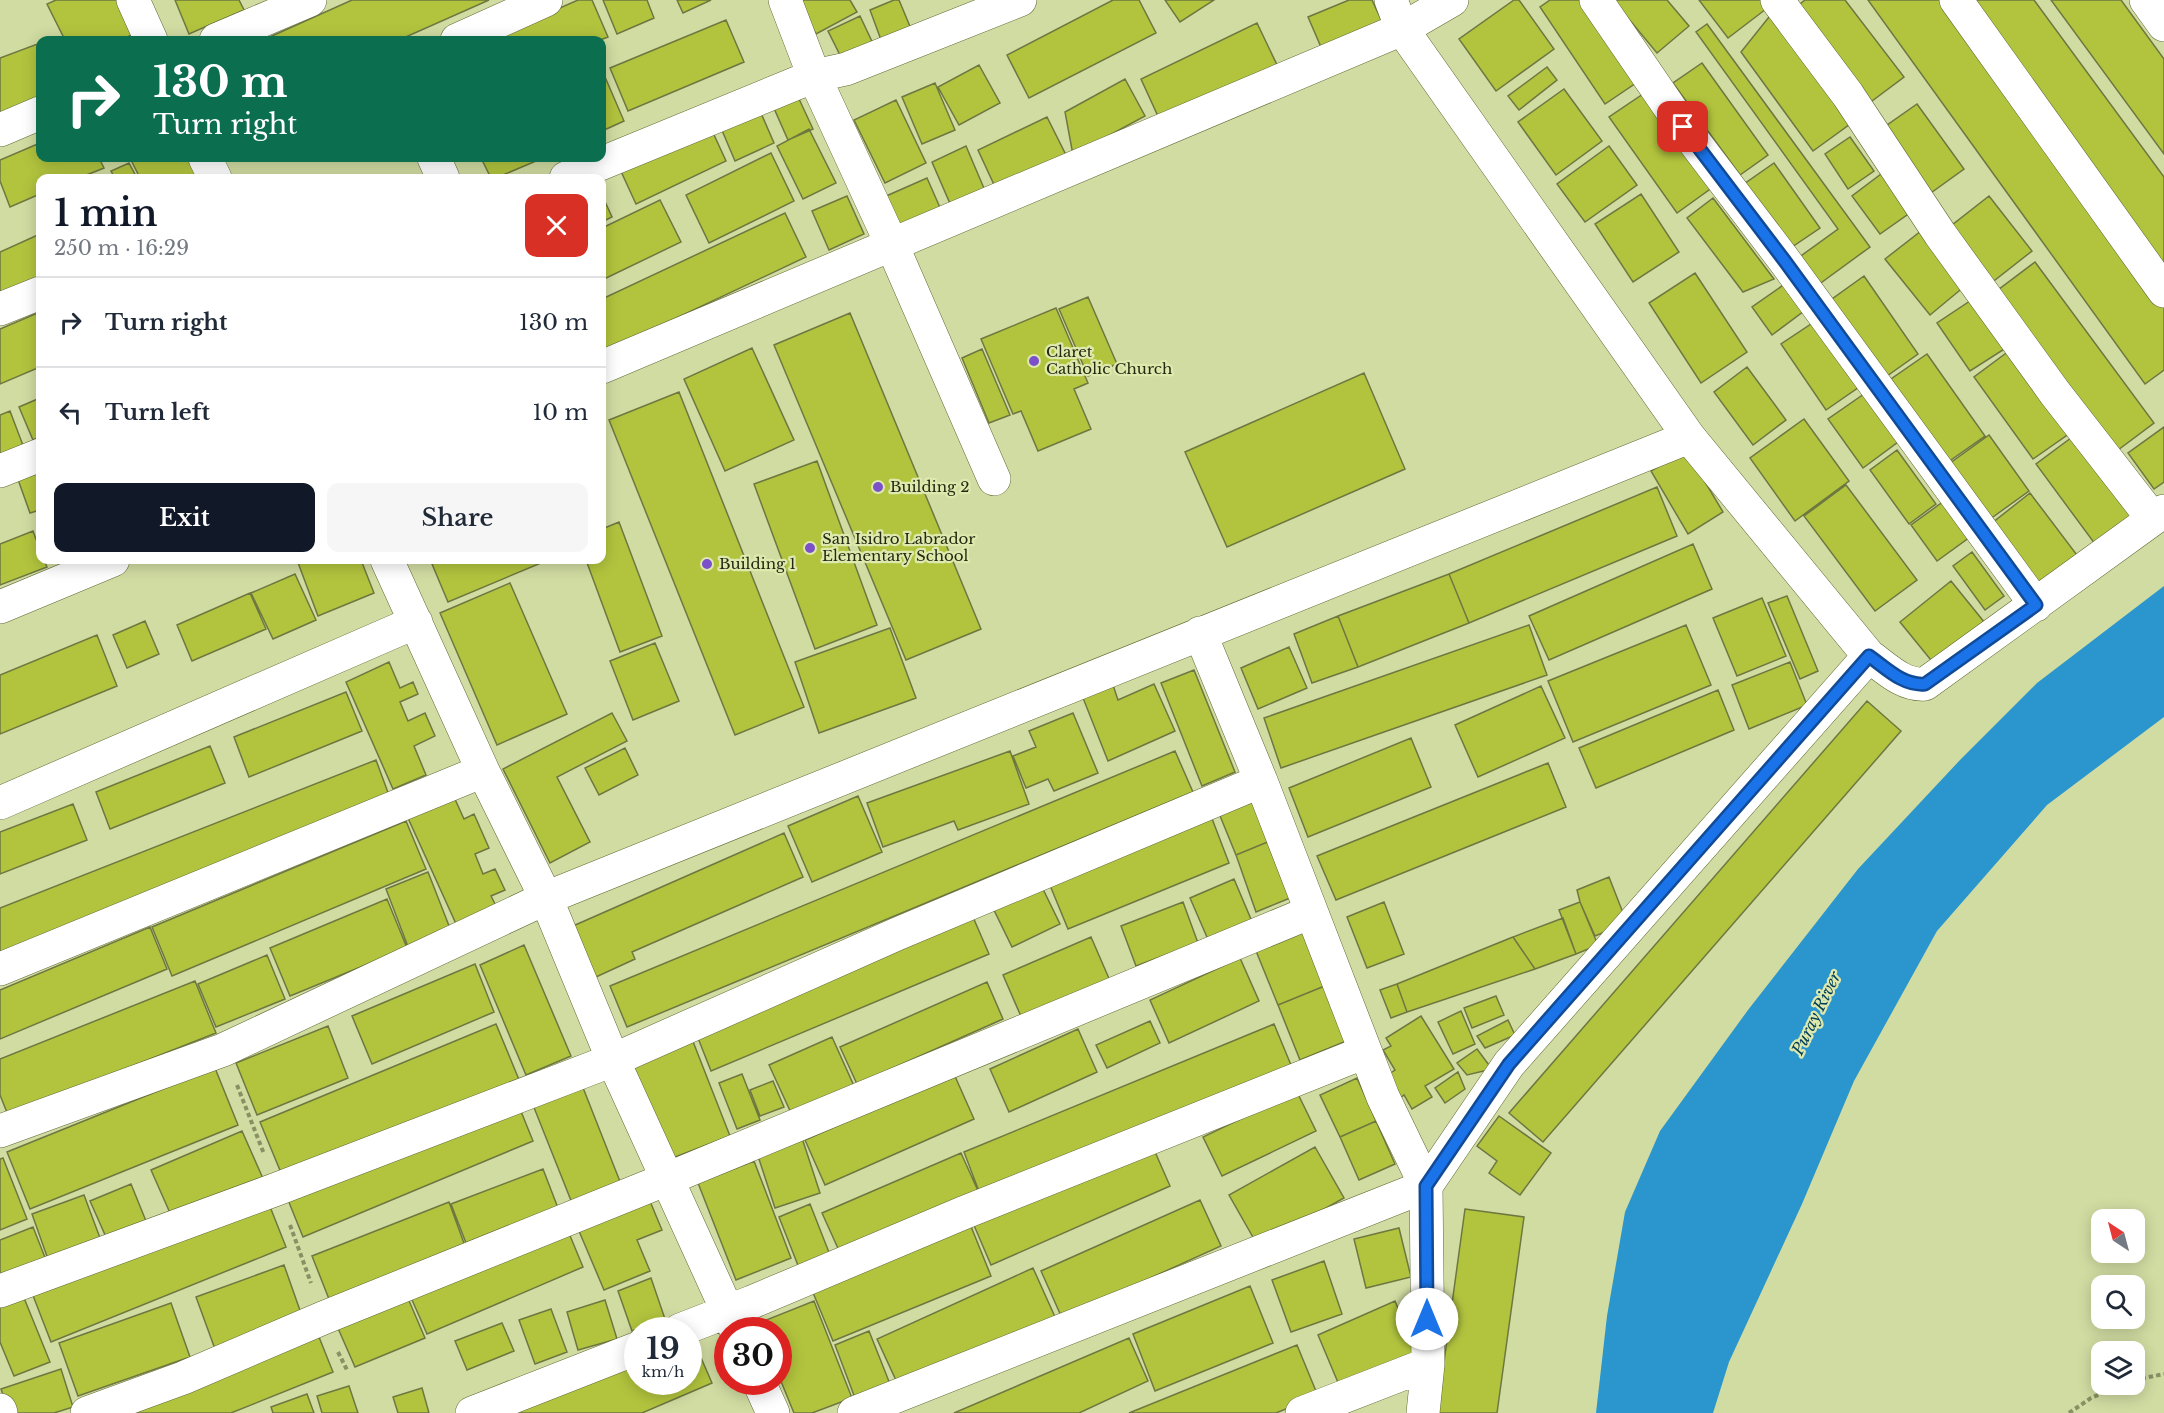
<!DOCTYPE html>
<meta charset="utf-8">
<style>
:root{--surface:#fff;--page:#f6f6f7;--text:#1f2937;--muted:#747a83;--line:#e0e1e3;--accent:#111827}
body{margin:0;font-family:"Libre Baskerville",serif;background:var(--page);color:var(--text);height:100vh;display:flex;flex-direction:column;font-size:22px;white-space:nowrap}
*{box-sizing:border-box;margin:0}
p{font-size:20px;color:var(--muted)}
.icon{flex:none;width:33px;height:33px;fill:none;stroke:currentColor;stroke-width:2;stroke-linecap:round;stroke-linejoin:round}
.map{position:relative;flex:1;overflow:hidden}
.sheet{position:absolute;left:36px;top:174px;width:570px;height:390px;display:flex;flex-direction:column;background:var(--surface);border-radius:12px;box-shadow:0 3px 15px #0003}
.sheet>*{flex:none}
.banner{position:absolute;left:36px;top:36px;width:570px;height:126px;border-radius:12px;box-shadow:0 3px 15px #0003;background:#0b6e4f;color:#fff;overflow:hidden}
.needle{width:39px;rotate:324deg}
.controls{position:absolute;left:2091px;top:1209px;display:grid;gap:12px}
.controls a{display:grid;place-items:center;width:54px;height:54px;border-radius:12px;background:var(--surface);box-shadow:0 3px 15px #0003;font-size:30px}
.speed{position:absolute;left:624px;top:1317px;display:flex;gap:12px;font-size:30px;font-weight:700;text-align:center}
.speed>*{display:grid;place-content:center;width:78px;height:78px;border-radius:50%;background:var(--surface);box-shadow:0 3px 15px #0003;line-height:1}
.speed small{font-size:15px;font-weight:400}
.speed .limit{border:9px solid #d22;background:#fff;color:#111}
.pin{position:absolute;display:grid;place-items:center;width:51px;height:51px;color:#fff;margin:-26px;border-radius:12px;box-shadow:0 3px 9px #0006}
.me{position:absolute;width:66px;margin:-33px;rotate:0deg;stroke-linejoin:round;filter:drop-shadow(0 0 4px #0008)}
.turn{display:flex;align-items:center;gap:21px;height:126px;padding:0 18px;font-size:27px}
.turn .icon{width:78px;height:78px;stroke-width:2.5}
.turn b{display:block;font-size:42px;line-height:51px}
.round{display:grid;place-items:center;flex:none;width:63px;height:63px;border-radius:12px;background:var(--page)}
.headline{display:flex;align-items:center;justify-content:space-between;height:102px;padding:0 18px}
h1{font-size:36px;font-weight:600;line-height:45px;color:var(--accent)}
.primary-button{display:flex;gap:12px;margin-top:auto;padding:12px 18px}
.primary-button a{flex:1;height:69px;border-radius:12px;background:var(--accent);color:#fff;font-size:24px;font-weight:600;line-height:69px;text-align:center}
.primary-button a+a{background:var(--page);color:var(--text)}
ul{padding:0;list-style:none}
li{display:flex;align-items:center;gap:18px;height:90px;padding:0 18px;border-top:2px solid var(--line)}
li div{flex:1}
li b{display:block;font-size:22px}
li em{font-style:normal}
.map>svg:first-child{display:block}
.water{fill:#2a96cd}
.building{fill:#b2c43e;stroke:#6e7740;stroke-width:1.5}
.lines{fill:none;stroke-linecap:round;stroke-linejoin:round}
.minor-casing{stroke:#606933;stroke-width:34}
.path{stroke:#889064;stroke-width:4;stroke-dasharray:4.5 3;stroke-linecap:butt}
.minor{stroke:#fff;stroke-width:33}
.route-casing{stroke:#114b97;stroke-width:15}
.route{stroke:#1a73e8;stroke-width:10}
.poi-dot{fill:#7b50c8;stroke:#dee9ae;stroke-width:2}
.labels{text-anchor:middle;stroke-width:4.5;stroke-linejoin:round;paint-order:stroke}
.poi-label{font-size:15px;fill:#252912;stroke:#dee9ae;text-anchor:start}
.water-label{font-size:16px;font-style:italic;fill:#013e5b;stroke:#dee9ae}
</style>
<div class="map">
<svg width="2164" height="1413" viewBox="0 0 2164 1413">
<rect width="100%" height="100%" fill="#d1dca2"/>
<path class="water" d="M2164 586V717L2047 805 1937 931 1854 1081 1802 1204 1729 1362 1713 1413H1596L1607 1316 1625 1212 1660 1131 1748 1010 1858 869 1960 760 2037 683Z"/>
<path class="building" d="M56 0H118L134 34 120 40H65L47 4Z
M175 0H239L244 10 189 34Z
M352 0H489L399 40H263Z
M578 0H592L608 37 600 40H487Z
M603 0H647L654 18 617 34Z
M677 0H711L683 13Z
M797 0H850L857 12 816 34Z
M894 0H899L914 36 884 48 870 10Z
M1113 0H1139L1156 33 1029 98 1007 55Z
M1165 0H1214L1180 22Z
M1349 0H1372L1385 28 1324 54 1308 17Z
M1514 0H1519L1554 49 1496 91 1459 39Z
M1550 0H1579L1636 83 1605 104 1540 7Z
M1613 0H1667L1689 26 1657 53Z
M1699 0H1765L1770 6 1728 38Z
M1805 0H1845L1904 77 1868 104 1795 8Z
M1868 0H1944L2164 304V370L2145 384Z
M1972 0H2034L2164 177V267Z
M2051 0H2121L2164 59V154Z
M1777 7 1857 119 1813 151 1741 52Z
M860 16 876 50 845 65 828 31Z
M726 20 744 62 628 111 610 68Z
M1257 23 1279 69 1162 125 1141 79Z
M1707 24 1870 247 1818 285 1798 258 1838 229 1696 32Z
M40 43V99L0 114V58Z
M1702 63 1768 155 1740 175 1673 83Z
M979 65 1000 103 959 125 938 87Z
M1547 67 1557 80 1519 110 1508 96Z
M602 70 624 121 602 131Z
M1125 79 1145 116 1073 155 1065 112Z
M935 83 955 130 922 144 902 97Z
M793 86 813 129 788 140 769 97Z
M1564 89 1602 141 1556 175 1518 122Z
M1646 92 1713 187 1677 213 1609 117Z
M896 100 926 163 885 183 854 120Z
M757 104 774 143 735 161 718 121Z
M1917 104 1964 169 1928 195 1880 130Z
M1047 117 1066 155 996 189 978 150Z
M709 124 726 161 636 204 619 167Z
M809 129 836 183 803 199 777 146Z
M1850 137 1874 171 1848 189 1825 154Z
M40 143V158H99L104 168 79 178H40V194L10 207 0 181V160Z
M966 146 989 200 955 215 932 162Z
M1609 146 1637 185 1585 222 1557 184Z
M771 153 794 201 709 243 686 195Z
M130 158H190L200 178H140Z
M481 158H543L496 178H491Z
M129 163 137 178H115L111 171Z
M1774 163 1820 228 1789 249 1744 184Z
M1885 171 1914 210 1880 234 1852 196Z
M927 178 942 212 898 231 884 197Z
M1641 194 1679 252 1633 282 1595 224Z
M602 195 612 217 602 222Z
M847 196 864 234 829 250 812 211Z
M1989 196 2032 251 1990 284 1947 229Z
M1713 198 1774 279 1743 292 1687 218Z
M660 200 681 242 602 280V228Z
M785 213 806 257 602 353V299Z
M1921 231 1965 286 1930 315 1885 259Z
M40 234V277L0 295V252Z
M2035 262 2154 423 2114 453 1994 293Z
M1695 273 1747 352 1701 383 1649 303Z
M1864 276 1918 354 1887 376 1832 299Z
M1789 281 1808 308 1772 335 1752 307Z
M1088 297 1117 364 1088 376 1059 309Z
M1973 299 2006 348 1970 371 1937 323Z
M1056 308 1088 383 1074 389 1091 429 1038 451 1021 411 1013 414 981 339Z
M40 312V367L0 384V329Z
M850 313 981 629 906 660 774 345Z
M1817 320 1862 385 1826 410 1781 344Z
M752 348 794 440 725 471 684 379Z
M2013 348 2073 431 2033 459 1974 377Z
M982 349 1010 415 989 423 962 358Z
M1927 354 1985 436 1948 462 1891 379Z
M1747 367 1786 420 1753 445 1714 392Z
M1364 373 1405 469 1227 547 1185 452Z
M679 392 804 707 735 735 609 420Z
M1864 394 1898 442 1863 468 1828 419Z
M40 398V437L33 440 19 407Z
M10 411 24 448 0 457V415Z
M1804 419 1849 481 1795 521 1750 458Z
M2164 427V482L2154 489 2128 453Z
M2079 432 2138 512 2095 544 2036 464Z
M1989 435 2029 491 1986 522 1946 466Z
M1686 450 1723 512 1688 534 1651 471Z
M1897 450 1936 504 1909 524 1870 470Z
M817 461 877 625 815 649 754 484Z
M40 466V510L30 513 16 474Z
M1846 485 1917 580 1875 611 1804 516Z
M1657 487 1677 536 1469 623 1449 574Z
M2030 493 2083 563 2045 592 1992 523Z
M1944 501 1970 537 1937 561 1911 525Z
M619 522 662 636 620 652 586 560H602V529Z
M33 531 40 550V560H44L47 567 0 585V544Z
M1693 544 1712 589 1549 660 1529 616Z
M1972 552 2004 596 1985 610 1953 566Z
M297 560H361L374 593 318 616Z
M444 560H548L448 602 432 564Z
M295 574 316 620 273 639 251 593Z
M1449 574 1469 623 1358 667 1338 616Z
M1951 581 1989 628 1939 670 1900 622Z
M510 583 567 714 497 745 440 613Z
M250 593 266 629 192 661 177 625Z
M1787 596 1818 671 1800 679 1768 603Z
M1762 598 1786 656 1737 676 1713 618Z
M1338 616 1358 667 1312 683 1294 634Z
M145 621 159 654 127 668 113 635Z
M1529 625 1547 675 1281 768 1264 718Z
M1686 625 1711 685 1573 742 1548 681Z
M890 628 916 698 819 733 795 662Z
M97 635 117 686 0 734V675Z
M655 643 679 701 633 720 610 661Z
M1289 647 1307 688 1258 709 1241 668Z
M389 662 400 688 413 682 418 694 400 702 408 721 425 713 435 736 414 746 426 775 393 789 346 682Z
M1790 662 1807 705 1749 729 1732 685Z
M1194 670 1235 772 1202 786 1161 683Z
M1154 684 1175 731 1108 761 1083 698 1113 685 1118 700Z
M1541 686 1565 738 1478 777 1455 725Z
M1718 690 1734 730 1596 788 1579 748Z
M346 692 362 731 249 777 234 737Z
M1867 701 1901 731 1543 1142 1509 1113Z
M612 713 627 741 557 777 590 842 550 863 503 769Z
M1073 713 1098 773 1054 791 1048 779 1026 788 1013 756 1036 747 1029 731Z
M1411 738 1431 787 1308 837 1289 788Z
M210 746 225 783 110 829 96 792Z
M625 748 638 775 599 795 585 768Z
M1010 751 1029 804 958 830 954 821 883 847 867 803Z
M1175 751 1193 792 627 1027 610 986Z
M376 760 390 798 0 952V908Z
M1548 763 1566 807 1336 900 1317 856Z
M858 796 882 852 812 882 788 826Z
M1252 796 1270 841 1236 855 1218 811Z
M454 797 464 819 474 814 489 848 475 854 483 874 495 869 505 890 491 896 497 908 457 926 408 818Z
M73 804 87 840 0 874V832Z
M1211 816 1229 863 1068 929 1049 883Z
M406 821 426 869 172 976 152 927Z
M784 833 803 877 632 952 635 959 596 977 573 926Z
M1270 841 1290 898 1256 912 1236 855Z
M428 872 453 936 410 952 386 889Z
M1609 877 1627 923 1595 936 1580 902 1577 890Z
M1234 879 1256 931 1213 951 1190 898Z
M1040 883 1060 924 1012 947 992 906Z
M387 899 407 948 290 996 270 948Z
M1183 902 1198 943 1136 966 1121 926Z
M1384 902 1404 954 1367 968 1347 917Z
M1580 902 1598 945 1576 954 1559 910Z
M973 917 989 954 711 1071 696 1033Z
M1563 918 1576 954 1535 969 1513 937Z
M150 927 167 969 0 1039V990Z
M1305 931 1327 985 1278 1005 1256 951Z
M1091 937 1111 983 1023 1021 1003 975Z
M1513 937 1535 969 1407 1012 1397 984Z
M524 945 571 1056 526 1075 480 965Z
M267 955 285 999 216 1027 198 984Z
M1240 958 1259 1001 1169 1043 1150 1000Z
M475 964 494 1012 372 1064 352 1016Z
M195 981 216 1033 8 1115 0 1095V1059Z
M987 982 1003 1019 857 1084 840 1047Z
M1397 984 1407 1012 1391 1018 1380 990Z
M1327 985 1349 1040 1300 1060 1278 1005Z
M1496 996 1504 1015 1472 1028 1464 1008Z
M1461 1011 1475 1044 1453 1054 1438 1022Z
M1421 1016 1454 1069 1425 1086 1432 1097 1412 1109 1404 1095 1399 1099 1386 1076 1395 1070 1383 1050 1391 1046 1386 1038Z
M1508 1020 1515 1035 1485 1048 1477 1036Z
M1150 1021 1160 1043 1107 1068 1096 1045Z
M496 1024 520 1082 284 1180 260 1122Z
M1274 1024 1291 1065 980 1194 964 1152Z
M328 1026 348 1078 257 1115 236 1063Z
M1078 1029 1097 1072 1009 1112 990 1069Z
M832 1037 854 1086 792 1115 769 1065Z
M692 1039 730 1136 670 1159 632 1062Z
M1477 1049 1492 1069 1467 1075 1457 1063Z
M215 1068 238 1125 30 1209 7 1152Z
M1458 1072 1465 1089 1445 1103 1435 1088Z
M742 1074 760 1120 737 1129 719 1083Z
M954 1074 974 1119 825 1185 805 1140Z
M578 1075 621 1184 572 1203 529 1095Z
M1357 1078 1376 1121 1340 1137 1320 1095Z
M773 1081 784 1107 760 1116 750 1090Z
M1297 1092 1316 1131 1222 1176 1203 1137Z
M516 1099 533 1141 303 1237 286 1195Z
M1499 1116 1551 1153 1520 1195 1489 1173 1497 1161 1477 1146Z
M1376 1121 1395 1164 1359 1180 1340 1137Z
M242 1131 265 1183 174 1222 151 1170Z
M802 1138 820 1193 775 1208 757 1153Z
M1152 1145 1170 1186 991 1265 973 1223Z
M1315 1147 1344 1198 1258 1246 1229 1195Z
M961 1153 979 1193 841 1255 822 1213Z
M3 1158 27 1219 0 1230V1159Z
M754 1161 791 1258 736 1280 698 1183Z
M543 1169 558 1208 466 1243 451 1204Z
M131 1184 146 1221 106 1237 90 1201Z
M647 1194 662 1230 637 1240 650 1271 604 1290 576 1224Z
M84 1195 103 1246 50 1265 32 1214Z
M267 1199 286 1247 51 1342 32 1293Z
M1200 1200 1221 1246 1062 1318 1041 1271Z
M449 1202 465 1246 329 1299 312 1256Z
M810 1204 832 1260 801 1273 779 1217Z
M1465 1209 1524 1217 1497 1413H1437Z
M968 1219 991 1276 833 1341 809 1283Z
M566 1226 583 1267 427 1334 409 1293Z
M33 1227 46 1260 0 1278V1240Z
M1399 1228 1411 1277 1366 1288 1354 1239Z
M1324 1261 1342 1314 1291 1332 1272 1280Z
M284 1265 302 1316 215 1349 196 1297Z
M1033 1268 1056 1319 900 1389 877 1339Z
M651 1278 665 1319 632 1331 618 1291Z
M1250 1286 1273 1343 1155 1391 1133 1334Z
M22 1293 50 1362 14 1376 0 1342V1302Z
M407 1296 425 1338 355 1367 337 1326Z
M605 1300 617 1339 578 1350 567 1312Z
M814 1301 852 1398 812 1413H794L778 1374V1330H762L759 1323Z
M1395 1301 1419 1358 1342 1392 1318 1335Z
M171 1303 190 1357 78 1396 59 1343Z
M551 1309 567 1352 535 1364 519 1320Z
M502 1323 514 1351 467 1370 455 1341Z
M869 1331 890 1384 855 1398 835 1345Z
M319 1337 333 1372 231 1413H129Z
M692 1337 712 1383 642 1413H515L638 1360V1382H688V1338Z
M1129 1338 1148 1381 1079 1413H954Z
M1297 1345 1318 1396 1276 1413H1129Z
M61 1369 73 1407 54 1413H9L1 1389Z
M349 1386 358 1413H322L317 1396Z
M422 1388 429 1413H398L393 1397Z
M307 1394 314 1413H273L271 1407Z"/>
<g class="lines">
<defs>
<path id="minor" d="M133 0 151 40
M785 0 814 76 892 245 994 479
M1391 0 1402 29 1689 437 1869 656C1886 668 1903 686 1925 684L2164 511
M1596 0 1683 127 1784 260 2036 605
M1777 0 1848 95 1940 234 2055 393 2153 519
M1956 0 2164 291
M2146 0 2164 25
M216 40 310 0
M457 40 546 0
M0 130 40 113
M205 158 215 178
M434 158 443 178
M566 178 814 76 846 69 1020 0
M0 309 40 293
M602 367 1402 29 1452 0
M0 471 40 455
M387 560 483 771 546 898 613 1060 736 1330
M0 607 113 560
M1200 633 1261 781 1383 1097 1426 1186 1428 1364 1423 1413
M0 803 416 622
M0 969 483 771
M0 1131 223 1050 546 898 1689 437
M0 1291 277 1189 613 1060 897 934 1261 781
M680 1330 752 1302 963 1213 1365 1052
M759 1382 773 1413
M0 1410 1 1413
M87 1413 183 1378 323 1318 667 1179 1311 912
M472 1413 638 1348
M854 1413 1426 1186 1509 1064 1869 656
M1302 1413 1428 1364"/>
</defs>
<use href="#minor" class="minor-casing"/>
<path class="path" d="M237 1085 264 1154
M290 1225 311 1283
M338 1352 347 1370
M2134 1380 2164 1374
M2069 1413 2091 1398 2124 1384"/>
<use href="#minor" class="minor"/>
</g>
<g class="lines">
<defs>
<path id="route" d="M1427 1319 1426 1186 1509 1064 1869 656C1886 668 1903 686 1925 684L2036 605 1784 260 1683 127"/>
</defs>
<use href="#route" class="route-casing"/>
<use href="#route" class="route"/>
</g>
<g class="poi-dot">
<circle cx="1034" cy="361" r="6"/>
<circle cx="878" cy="487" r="6"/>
<circle cx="810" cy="548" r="6"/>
<circle cx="707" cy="564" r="6"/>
</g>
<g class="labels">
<g class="poi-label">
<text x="1046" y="357">Claret<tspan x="1046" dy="17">Catholic Church</tspan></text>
<text x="890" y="492">Building 2</text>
<text x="822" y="544">San Isidro Labrador<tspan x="822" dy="17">Elementary School</tspan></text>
<text x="719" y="569">Building 1</text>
</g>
<g class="water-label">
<text transform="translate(1816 1013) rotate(-64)" y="6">Puray River</text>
</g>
</g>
</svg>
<div class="controls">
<a><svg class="needle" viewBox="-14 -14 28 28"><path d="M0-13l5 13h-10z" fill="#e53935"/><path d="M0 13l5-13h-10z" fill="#747a83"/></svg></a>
<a><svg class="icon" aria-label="search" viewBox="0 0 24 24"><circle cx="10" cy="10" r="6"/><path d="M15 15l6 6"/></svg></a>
<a><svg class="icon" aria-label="layers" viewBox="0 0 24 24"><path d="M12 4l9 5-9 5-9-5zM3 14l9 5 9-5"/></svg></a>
</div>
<div class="speed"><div>19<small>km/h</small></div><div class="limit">30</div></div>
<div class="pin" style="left:1683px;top:127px;background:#d93025"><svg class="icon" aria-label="arrive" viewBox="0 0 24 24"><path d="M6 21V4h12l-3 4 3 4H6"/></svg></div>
<svg class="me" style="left:1427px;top:1319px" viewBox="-20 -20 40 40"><circle r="19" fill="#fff"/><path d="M0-13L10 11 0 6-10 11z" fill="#1a73e8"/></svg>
<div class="banner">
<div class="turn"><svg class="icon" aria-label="right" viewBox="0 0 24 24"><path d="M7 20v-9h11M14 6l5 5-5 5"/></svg><div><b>130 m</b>Turn right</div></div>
</div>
<section class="sheet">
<div class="headline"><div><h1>1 min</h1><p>250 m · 16:29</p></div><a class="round" style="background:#d93025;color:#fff"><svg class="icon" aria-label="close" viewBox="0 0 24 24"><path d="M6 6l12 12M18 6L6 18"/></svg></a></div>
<ul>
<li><svg class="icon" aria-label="right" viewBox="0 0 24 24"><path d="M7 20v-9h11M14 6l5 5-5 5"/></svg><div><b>Turn right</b></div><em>130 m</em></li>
<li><svg class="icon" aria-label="left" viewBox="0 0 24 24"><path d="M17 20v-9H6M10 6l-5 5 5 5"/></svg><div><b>Turn left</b></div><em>10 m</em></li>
</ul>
<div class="primary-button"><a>Exit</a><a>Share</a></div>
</section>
</div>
